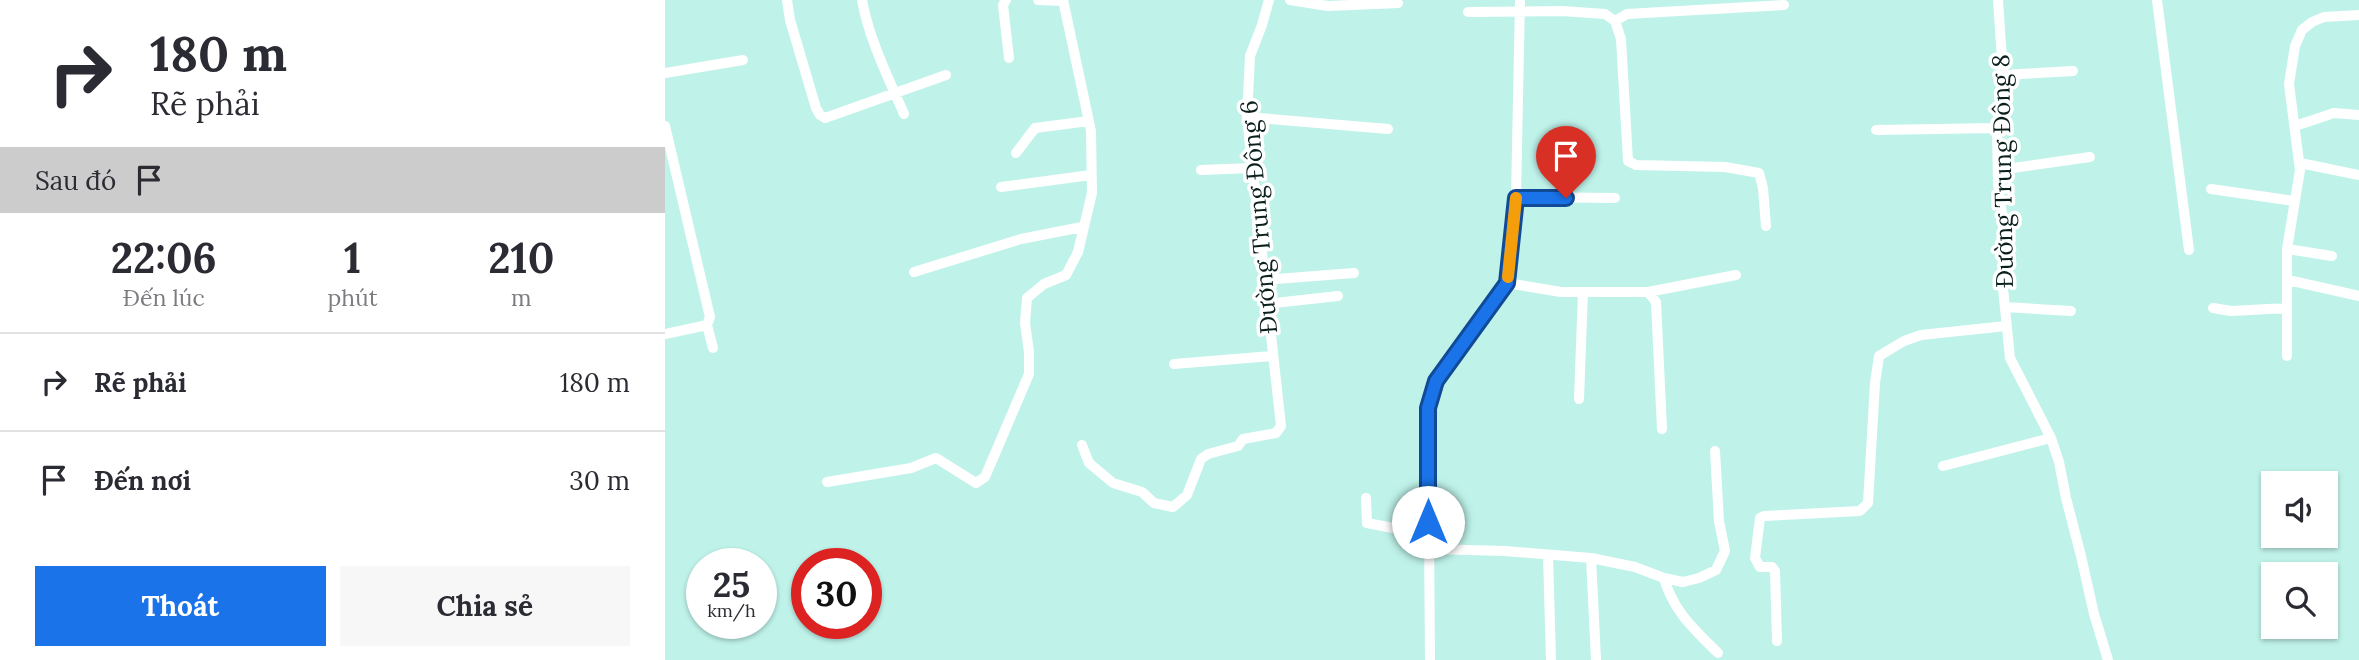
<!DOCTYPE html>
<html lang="vi">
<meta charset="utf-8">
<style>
:root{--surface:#fff;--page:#f7f7f7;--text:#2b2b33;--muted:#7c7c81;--line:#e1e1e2;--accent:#1a73e8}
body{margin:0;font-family:Lora,serif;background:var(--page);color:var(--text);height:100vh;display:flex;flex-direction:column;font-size:26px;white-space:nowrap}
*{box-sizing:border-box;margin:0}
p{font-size:23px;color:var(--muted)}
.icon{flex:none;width:38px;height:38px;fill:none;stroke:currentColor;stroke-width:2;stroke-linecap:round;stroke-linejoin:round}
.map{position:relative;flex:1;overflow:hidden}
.details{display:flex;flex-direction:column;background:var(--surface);width:665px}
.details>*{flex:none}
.hud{background:#fff;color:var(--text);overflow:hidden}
.buttons{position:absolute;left:1596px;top:471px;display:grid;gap:14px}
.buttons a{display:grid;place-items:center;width:77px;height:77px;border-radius:0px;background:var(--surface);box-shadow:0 2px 5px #0004;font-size:35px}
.speed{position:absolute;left:21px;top:548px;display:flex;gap:14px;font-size:35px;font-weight:700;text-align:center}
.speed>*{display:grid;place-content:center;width:91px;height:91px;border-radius:50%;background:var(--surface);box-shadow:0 2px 5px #0004;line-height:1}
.speed small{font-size:18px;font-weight:400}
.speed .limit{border:10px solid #d22;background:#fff;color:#111}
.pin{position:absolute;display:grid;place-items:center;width:60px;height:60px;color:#fff;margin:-72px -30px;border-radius:50% 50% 50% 0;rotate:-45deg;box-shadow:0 0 7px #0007}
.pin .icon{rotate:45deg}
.me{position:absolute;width:77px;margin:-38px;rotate:0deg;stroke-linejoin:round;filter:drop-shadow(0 0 5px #0008)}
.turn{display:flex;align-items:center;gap:24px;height:147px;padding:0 35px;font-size:32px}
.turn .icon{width:91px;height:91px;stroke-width:2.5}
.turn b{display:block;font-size:49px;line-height:60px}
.then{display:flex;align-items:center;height:66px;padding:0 35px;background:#0003;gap:14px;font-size:26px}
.eta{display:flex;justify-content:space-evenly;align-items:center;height:119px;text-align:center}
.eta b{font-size:42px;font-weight:800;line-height:49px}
.primary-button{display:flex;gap:14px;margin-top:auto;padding:14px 35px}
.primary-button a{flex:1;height:80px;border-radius:0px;background:var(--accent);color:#fff;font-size:28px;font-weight:800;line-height:80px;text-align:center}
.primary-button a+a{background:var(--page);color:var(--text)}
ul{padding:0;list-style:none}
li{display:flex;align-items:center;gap:21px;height:98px;padding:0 35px;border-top:2px solid var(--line)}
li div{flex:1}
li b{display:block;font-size:26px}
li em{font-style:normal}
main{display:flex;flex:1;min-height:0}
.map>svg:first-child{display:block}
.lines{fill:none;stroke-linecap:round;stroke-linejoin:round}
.minor{stroke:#fff;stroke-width:10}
.route-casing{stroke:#114b97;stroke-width:18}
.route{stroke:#1a73e8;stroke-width:12}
.slow{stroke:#f59e0b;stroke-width:12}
.labels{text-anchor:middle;stroke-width:7;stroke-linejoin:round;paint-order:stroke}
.street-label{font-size:24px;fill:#0b1f1c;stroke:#fff}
</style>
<main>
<section class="details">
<div class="hud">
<div class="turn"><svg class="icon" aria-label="right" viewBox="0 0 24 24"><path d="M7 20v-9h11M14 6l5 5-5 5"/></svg><div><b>180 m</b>Rẽ phải</div></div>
<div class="then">Sau đó<svg class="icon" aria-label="arrive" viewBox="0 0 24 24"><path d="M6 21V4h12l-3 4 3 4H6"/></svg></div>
</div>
<div class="eta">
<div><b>22:06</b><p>Đến lúc</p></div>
<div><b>1</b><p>phút</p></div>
<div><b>210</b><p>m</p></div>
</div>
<ul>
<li><svg class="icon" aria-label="right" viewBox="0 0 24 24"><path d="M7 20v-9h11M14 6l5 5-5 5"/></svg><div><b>Rẽ phải</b></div><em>180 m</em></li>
<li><svg class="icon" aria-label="arrive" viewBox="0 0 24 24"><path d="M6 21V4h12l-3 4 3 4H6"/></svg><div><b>Đến nơi</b></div><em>30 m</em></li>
</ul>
<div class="primary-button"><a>Thoát</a><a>Chia sẻ</a></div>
</section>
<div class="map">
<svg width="1694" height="660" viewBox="0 0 1694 660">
<rect width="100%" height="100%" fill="#bff3ea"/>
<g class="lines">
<path class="minor" d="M122 0 125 20 151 108 155 115 160 118 281 75
M197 0C204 39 223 77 239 114
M341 0 338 5 344 58
M373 0 398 1
M625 0 663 6 733 3
M1333 0 1338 75 1332 128 1333 184 1338 222V288L1345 358 1386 438 1394 462 1401 498 1416 556 1429 614 1443 660
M1492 0 1524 250
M803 12 897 11 940 14 950 21 956 39 963 161 971 165 1060 167 1094 173 1098 188 1101 226
M950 21 962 14 1119 5
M0 73 78 60
M1338 75 1408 71
M582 117 723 129
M0 126 45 317 42 325 0 334
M1630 126 1669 113 1694 115
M1211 130 1332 128
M351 153 370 128 424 121
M1635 163 1694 175
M536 170 587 168
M1334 170 1425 157
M336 187 426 175
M1546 189 1629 201
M851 197 950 198
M1622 249 1667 256
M249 272 356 239 417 227
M598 280 689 273
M1623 280 1694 296
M842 283 896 292H983L1071 275
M983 292 991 302 997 429
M601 304 673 296
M1340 307 1406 311
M1548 308 1566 311 1622 308
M42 325 48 348
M1622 356V249L1635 170 1624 84 1630 46 1637 30 1647 22 1659 17 1694 15
M509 364 607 356
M914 399 918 292
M417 445 424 463 448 483 477 492 489 503 508 507 522 495 536 459 543 454 573 446 578 439 611 433 616 426 582 117 585 56 597 25 604 0
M1278 466 1386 438
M162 482 246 468 271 458 311 483 320 477 364 374V352L360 323 362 298 379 284 401 275 413 252 427 193 426 131 398 0
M701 498 702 523 764 535
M765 549 840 551 926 558 970 567 999 578 1018 582 1034 578 1051 570 1060 551 1054 521 1050 451
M883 555 886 660
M926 558 931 660
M999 578C1008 611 1030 630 1053 653
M1112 641 1110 571 1107 567H1095L1090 558 1095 518 1099 516 1195 511 1203 503 1210 383 1214 356 1239 341 1256 335 1341 326
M765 660 763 408 771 381 842 283 851 197 855 0"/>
</g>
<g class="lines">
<defs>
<path id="route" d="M763 522V408L771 381 842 283 851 198H901"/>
</defs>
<use href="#route" class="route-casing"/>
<use href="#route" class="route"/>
<path class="slow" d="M843 277 851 198"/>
</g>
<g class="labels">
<g class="street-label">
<text transform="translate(1338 171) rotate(-91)" y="8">Đường Trung Đông 8</text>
<text transform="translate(594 217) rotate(-95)" y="8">Đường Trung Đông 6</text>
</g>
</g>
</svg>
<div class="buttons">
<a><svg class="icon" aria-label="sound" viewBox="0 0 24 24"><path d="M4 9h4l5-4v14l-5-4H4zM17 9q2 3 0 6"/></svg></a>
<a><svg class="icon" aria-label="search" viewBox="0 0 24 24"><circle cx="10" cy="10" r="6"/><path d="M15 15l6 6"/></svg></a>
</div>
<div class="speed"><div>25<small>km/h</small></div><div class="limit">30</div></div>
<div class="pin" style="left:901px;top:198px;background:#d93025"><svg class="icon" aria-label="arrive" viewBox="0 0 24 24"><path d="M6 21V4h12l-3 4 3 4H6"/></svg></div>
<svg class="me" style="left:763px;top:522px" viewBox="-20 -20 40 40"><circle r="19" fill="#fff"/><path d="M0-13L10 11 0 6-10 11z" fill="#1a73e8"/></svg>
</div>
</main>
